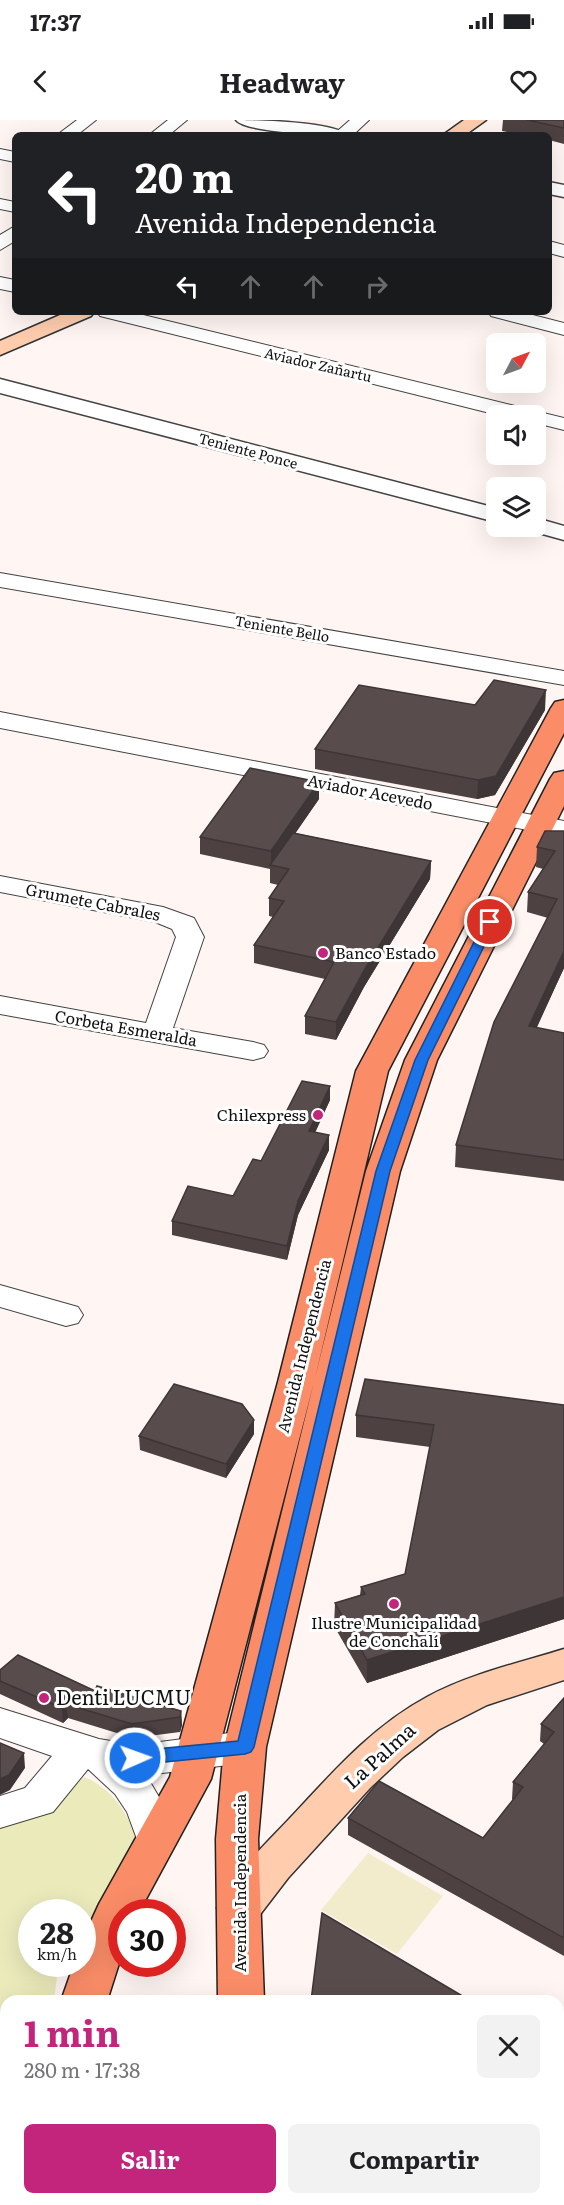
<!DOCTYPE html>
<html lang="es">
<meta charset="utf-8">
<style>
:root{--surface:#fff;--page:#f2f2f2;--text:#202124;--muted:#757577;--accent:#c3257c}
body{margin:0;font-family:Literata,serif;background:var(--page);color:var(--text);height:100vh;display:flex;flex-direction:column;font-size:22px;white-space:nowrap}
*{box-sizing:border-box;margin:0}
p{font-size:20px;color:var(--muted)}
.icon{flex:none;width:33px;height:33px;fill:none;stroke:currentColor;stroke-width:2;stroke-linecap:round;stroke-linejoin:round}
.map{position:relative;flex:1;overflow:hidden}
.side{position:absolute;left:0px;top:1875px;width:564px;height:210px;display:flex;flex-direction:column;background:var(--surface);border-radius:18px 18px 0 0;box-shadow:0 6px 24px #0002}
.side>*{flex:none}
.top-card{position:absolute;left:12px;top:12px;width:540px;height:183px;border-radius:9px;box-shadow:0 6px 24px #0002;background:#202124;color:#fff;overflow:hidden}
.needle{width:39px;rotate:49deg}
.controls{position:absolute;left:486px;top:213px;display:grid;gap:12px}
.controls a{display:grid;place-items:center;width:60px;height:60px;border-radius:9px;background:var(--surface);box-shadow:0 6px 24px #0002;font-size:30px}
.speed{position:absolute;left:18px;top:1779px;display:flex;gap:12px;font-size:30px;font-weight:700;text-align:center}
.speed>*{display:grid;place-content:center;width:78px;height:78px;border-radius:50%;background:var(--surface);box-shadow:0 6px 24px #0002;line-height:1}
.speed small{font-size:15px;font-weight:400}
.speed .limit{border:9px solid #d22;background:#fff;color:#111}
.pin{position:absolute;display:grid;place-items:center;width:51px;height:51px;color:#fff;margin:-26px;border:3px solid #fff;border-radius:50%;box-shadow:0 2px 6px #0007}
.me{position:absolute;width:66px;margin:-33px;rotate:88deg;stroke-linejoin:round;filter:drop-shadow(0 0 4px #0008)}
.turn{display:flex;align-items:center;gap:21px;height:126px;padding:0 24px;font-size:27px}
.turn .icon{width:78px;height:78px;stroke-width:2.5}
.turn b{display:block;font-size:42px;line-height:51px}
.lanes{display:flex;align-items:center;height:57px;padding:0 24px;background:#0003;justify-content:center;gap:30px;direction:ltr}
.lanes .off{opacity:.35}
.round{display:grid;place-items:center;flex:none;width:63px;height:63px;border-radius:9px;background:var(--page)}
.summary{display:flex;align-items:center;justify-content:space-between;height:102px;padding:0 24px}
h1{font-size:36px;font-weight:700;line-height:45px;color:var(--accent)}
.button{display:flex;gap:12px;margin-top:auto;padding:12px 24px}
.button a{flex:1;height:69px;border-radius:9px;background:var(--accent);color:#fff;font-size:24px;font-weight:700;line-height:69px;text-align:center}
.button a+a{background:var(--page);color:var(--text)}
.status{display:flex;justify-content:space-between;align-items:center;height:42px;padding:0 30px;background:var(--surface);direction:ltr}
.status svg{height:16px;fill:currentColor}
header{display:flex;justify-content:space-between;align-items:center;height:78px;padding:0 24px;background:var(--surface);font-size:27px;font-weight:700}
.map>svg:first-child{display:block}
.green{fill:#ebeabb}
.pitch{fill:#f2eccd}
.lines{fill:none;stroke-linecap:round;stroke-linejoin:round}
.minor-casing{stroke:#434343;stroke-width:2}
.tertiary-casing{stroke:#434343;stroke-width:3}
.secondary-casing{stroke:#323232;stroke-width:3}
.primary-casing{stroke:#212121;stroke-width:3}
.minor{fill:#fff;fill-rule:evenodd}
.tertiary{fill:#fff;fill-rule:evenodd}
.secondary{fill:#ffcdae;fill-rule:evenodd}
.primary{fill:#fa8d68;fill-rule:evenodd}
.wall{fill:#4d4142}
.shaded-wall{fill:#3e3536}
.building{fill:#594c4d;stroke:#3e3536;stroke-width:1.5}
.route{fill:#1a73e8;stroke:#114b97;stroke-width:1.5}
.poi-dot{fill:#c3257c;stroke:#fff;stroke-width:2}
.labels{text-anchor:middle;stroke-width:6;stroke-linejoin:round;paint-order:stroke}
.far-street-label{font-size:14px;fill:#101010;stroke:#fff}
.street-label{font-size:16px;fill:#101010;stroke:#fff}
.poi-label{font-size:16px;fill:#101010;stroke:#fff;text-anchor:start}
.near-poi-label{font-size:20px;fill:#101010;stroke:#fff;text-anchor:start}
.near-street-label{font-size:20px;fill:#101010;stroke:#fff}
</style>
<div class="status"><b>17:37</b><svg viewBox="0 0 49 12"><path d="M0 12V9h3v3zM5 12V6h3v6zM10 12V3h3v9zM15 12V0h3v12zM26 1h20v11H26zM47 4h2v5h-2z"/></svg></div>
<header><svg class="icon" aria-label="back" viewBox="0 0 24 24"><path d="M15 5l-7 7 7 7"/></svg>Headway<svg class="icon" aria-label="heart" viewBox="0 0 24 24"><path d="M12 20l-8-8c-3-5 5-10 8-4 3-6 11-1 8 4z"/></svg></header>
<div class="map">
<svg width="564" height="2085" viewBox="0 0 564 2085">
<rect width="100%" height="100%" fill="#fff6f3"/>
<path class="green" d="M84 1657C109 1666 129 1693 136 1718L83 1812 82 1792H32V1844H64L57 1857 54 1881H6V2079H38V2085H0V1702L43 1686Z"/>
<path class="pitch" d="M368 1733 443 1776 397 1834 321 1790Z"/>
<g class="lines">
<defs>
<path id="minor" d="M77 0H96L77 15H57Z
M168 0H187L169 15H149Z
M350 0H369L353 15H333Z
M0 29 15 32V42L0 39Z
M0 79 15 82V92L0 89Z
M15 106V121L0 130V115Z
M549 121 564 125V137L549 133Z
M0 157 15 160V172L0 169Z
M97 192H131L564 298V310L536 303V296H502L100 196Z
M488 192H521L564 203V215L491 196Z
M0 453 564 551V565L0 467Z
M0 592 564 701V717L0 608Z
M0 756 163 787 194 798 204 817 173 908 253 922 264 925 268 931 264 937 253 940 0 894V876L146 903 176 817 172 809 155 802 0 772Z
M0 1165 78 1187 83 1195 78 1203 66 1206 0 1187Z
M0 1588 99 1619 117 1622 152 1623 245 1611 259 1616 265 1627 259 1638 245 1643 146 1655 169 1694 176 1721 170 1733 156 1738 142 1733 127 1692 115 1674 88 1649 53 1692 0 1708V1676L25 1668 52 1636 0 1618Z"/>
<path id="tertiary" d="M236 0C254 0 337 2 346 15 328 15 246 13 236 0Z
M549 62 564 65V77L549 74Z
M0 259 496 388V402L0 273Z
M536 398 564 406V420L528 410 525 406H536Z"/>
<path id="secondary" d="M464 0H486L465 15H443Z
M67 192H94L91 196 0 235V221Z
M564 1529V1560L487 1585 438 1610 403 1637 370 1668 288 1758 255 1801 239 1806 223 1801 217 1788C234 1753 265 1725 291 1697 333 1652 373 1606 427 1577 469 1554 519 1543 564 1529Z"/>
<path id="primary" d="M564 580V613L388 951 314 1262 211 1659 139 1792H122V1834L107 1881H61L74 1844H82V1821L99 1784 170 1657 278 1262 356 951 551 588 555 582Z
M564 651V686L437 940 400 1051 266 1627 258 1719 264 1881H218L216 1719 224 1627 366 1051 405 940 550 659 554 653Z
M38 2079H86L85 2085H37Z
M214 2079H262V2085H214Z"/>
</defs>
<use href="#minor" class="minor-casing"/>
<use href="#tertiary" class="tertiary-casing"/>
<use href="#secondary" class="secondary-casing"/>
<use href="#primary" class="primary-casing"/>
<use href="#minor" class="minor"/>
<use href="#tertiary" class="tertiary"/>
<use href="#secondary" class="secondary"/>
<use href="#primary" class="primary"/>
</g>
<path class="wall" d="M503 0H564V24L549 20V15H523L502 11Z
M475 585 545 590 495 675 477 679 315 649V629Z
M319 679 295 713 431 741 430 759 364 867 336 920 305 914V896L325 859 254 843V825L273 797 269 796V778L278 765 270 763V749L200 734V717Z
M564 711V848L536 908 564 913V1061L455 1047 456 1025 548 798 527 792 528 772 543 749 536 747 537 727Z
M330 966V980L315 1013 329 1030 298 1095 287 1140 172 1115V1101L233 1076 261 1041Z
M564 1285V1499L367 1563 334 1506 335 1483 360 1475 361 1467 405 1454 430 1327 356 1317V1295Z
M254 1300V1314L226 1358 140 1330 139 1316Z
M0 1550 181 1591 182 1605 180 1612 133 1618 68 1598 63 1603 0 1574Z
M564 1578V1836L348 1715V1698L483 1718 513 1680 512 1679 513 1662 544 1624 540 1621 541 1604Z
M558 1932 564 1936V2080L558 2077Z"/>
<path class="shaded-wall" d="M546 570 545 590 495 675 477 679 478 660Z
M319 662V679L273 746 271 745V731Z
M431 741 430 759 364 867 336 920V902L365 849Z
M564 831V848L528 927 529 906Z
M330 966V980L309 1025V1011Z
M329 1015V1030L298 1095 287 1140V1126L298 1081Z
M254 1300V1314L226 1358V1344Z
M564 1477V1499L367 1563V1540Z
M66 1584 68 1598 63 1603 62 1588Z
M181 1591 182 1605 180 1612V1597Z
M24 1633 25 1648 10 1670 0 1675V1659Z"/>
<path class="building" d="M527 0H564V8Z
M494 560 546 570 496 656 478 660 315 629 359 565 475 585Z
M250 648 319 662 271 731 200 717Z
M545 711H564V831L529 906 564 913V1040L456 1025 494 902 557 779 528 772 555 731 537 727Z
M293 713 431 741 365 849 336 902 305 896 334 842 254 825 284 781 269 778 289 749 270 745Z
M302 961 330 966 309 1011 329 1015 298 1081 287 1126 172 1101 188 1066 233 1076 253 1039 261 1041Z
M365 1259 564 1285V1477L367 1540 335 1483 365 1474 361 1467 405 1454 434 1305 356 1295Z
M174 1264 242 1284 254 1300 226 1344 139 1316Z
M18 1535 95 1571 97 1566 181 1591 180 1597 132 1604 66 1584 62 1588 0 1561V1550Z
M564 1578V1818L348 1698 379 1661 483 1718 523 1667 513 1662 554 1612 541 1604Z
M0 1623 24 1633 9 1655 0 1659Z
M322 1793 471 1881H311Z
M558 1932 564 1936V2060L558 2057Z"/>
<path class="route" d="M490 798 496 802 428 940 390 1051 254 1627 251 1632 245 1634 135 1645 128 1643 126 1638 128 1633 135 1631 238 1621 376 1051 415 940 484 802Z"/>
<g class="poi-dot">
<circle cx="323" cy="833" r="6"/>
<circle cx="318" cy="995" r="6"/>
<circle cx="394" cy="1484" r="6"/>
<circle cx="44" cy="1578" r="6"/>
</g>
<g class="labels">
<g class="far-street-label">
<text transform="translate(318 245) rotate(13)" y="5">Aviador Zañartu</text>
<text transform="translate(248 331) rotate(15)" y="5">Teniente Ponce</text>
<text transform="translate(282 509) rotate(10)" y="5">Teniente Bello</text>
</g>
<g class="street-label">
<text transform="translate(370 672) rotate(11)" y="6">Aviador Acevedo</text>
<text transform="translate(93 782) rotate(11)" y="6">Grumete Cabrales</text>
<text transform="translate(126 908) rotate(10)" y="6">Corbeta Esmeralda</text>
<text transform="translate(304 1226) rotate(-76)" y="6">Avenida Independencia</text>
<text transform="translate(240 1763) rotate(-90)" y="6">Avenida Independencia</text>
</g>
<g class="poi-label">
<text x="335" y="839">Banco Estado</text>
<text x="306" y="1001" text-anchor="end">Chilexpress</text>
<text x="394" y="1509" text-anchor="middle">Ilustre Municipalidad<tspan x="394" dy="18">de Conchalí</tspan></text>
</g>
<g class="near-poi-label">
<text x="56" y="1585">Denti LUCMU</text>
</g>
<g class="near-street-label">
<text transform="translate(380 1636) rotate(-42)" y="7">La Palma</text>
</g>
</g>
</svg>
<div class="controls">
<a><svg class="needle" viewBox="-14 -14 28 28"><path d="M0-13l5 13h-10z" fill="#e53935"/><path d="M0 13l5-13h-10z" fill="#757577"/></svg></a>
<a><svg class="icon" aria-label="sound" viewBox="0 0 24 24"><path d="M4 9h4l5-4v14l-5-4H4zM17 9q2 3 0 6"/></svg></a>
<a><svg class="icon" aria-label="layers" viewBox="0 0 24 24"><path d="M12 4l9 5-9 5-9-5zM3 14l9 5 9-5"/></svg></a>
</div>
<div class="speed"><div>28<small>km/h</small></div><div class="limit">30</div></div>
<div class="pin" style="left:490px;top:802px;background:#d93025"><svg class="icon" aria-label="arrive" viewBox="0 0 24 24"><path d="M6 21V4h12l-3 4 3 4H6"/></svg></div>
<svg class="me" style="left:135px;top:1638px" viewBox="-20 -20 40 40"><circle r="17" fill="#1a73e8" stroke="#fff" stroke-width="3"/><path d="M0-11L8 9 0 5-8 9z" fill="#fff"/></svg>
<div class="top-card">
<div class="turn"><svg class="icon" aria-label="left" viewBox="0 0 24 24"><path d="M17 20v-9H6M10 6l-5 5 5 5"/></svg><div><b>20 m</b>Avenida Independencia</div></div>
<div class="lanes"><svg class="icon" aria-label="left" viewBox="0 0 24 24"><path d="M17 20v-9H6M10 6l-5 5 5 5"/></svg><svg class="icon off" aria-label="ahead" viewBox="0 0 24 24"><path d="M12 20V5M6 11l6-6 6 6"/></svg><svg class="icon off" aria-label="ahead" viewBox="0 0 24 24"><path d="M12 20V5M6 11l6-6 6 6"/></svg><svg class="icon off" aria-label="right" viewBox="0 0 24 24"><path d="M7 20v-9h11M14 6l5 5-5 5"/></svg></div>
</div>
<section class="side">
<div class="summary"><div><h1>1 min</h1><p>280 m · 17:38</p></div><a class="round"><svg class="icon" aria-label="close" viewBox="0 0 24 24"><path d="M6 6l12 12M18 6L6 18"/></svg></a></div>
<div class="button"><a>Salir</a><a>Compartir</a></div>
</section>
</div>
